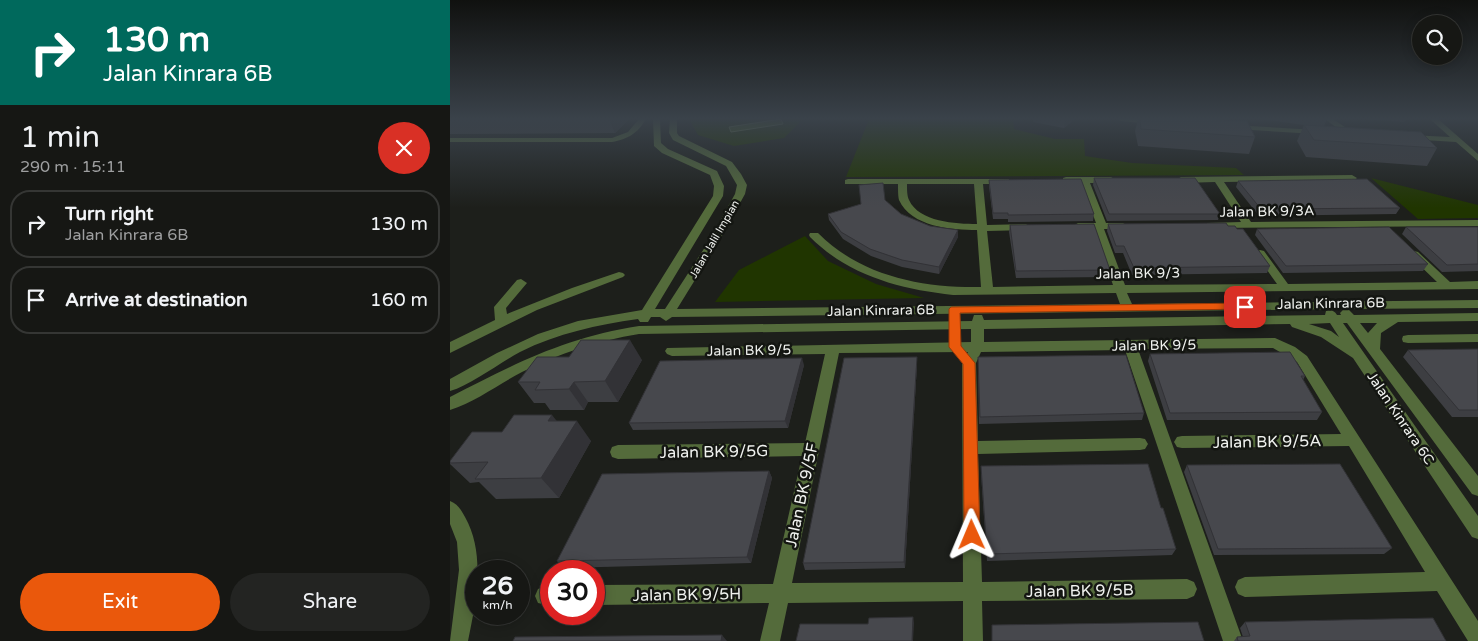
<!DOCTYPE html>
<meta charset="utf-8">
<style>
:root{--surface:#161714;--page:#232422;--text:#f1f3f6;--muted:#9e9fa0;--line:#353634;--accent:#ea580c}
body{margin:0;font-family:"Varela Round",sans-serif;background:var(--page);color:var(--text);height:100vh;display:flex;flex-direction:column;font-size:19px;white-space:nowrap}
*{box-sizing:border-box;margin:0}
p{font-size:16px;color:var(--muted)}
.icon{flex:none;width:28px;height:28px;fill:none;stroke:currentColor;stroke-width:2;stroke-linecap:round;stroke-linejoin:round}
.map{position:relative;flex:1;overflow:hidden}
.side{display:flex;flex-direction:column;background:var(--surface);width:450px}
.side>*{flex:none}
.top-card{background:#00695c;color:#fff;overflow:hidden}
.tools{position:absolute;left:962px;top:15px;display:grid;gap:10px}
.tools a{display:grid;place-items:center;width:50px;height:50px;border-radius:50%;background:var(--surface);box-shadow:0 2px 12px #0003,0 0 0 1px var(--line);font-size:25px}
.speed{position:absolute;left:15px;top:560px;display:flex;gap:10px;font-size:25px;font-weight:700;text-align:center}
.speed>*{display:grid;place-content:center;width:65px;height:65px;border-radius:50%;background:var(--surface);box-shadow:0 2px 12px #0003,0 0 0 1px var(--line);line-height:1}
.speed small{font-size:12px;font-weight:400}
.speed .limit{border:8px solid #d22;background:#fff;color:#111}
.pin{position:absolute;display:grid;place-items:center;width:42px;height:42px;color:#fff;margin:-21px;border-radius:10px;box-shadow:0 2px 8px #0006}
.me{position:absolute;width:55px;margin:-28px;rotate:359deg;stroke-linejoin:round;filter:drop-shadow(0 0 4px #0008)}
.turn{display:flex;align-items:center;gap:18px;height:105px;padding:0 20px;font-size:22px}
.turn .icon{width:65px;height:65px;stroke-width:2.5}
.turn b{display:block;font-size:35px;line-height:42px}
.round{display:grid;place-items:center;flex:none;width:52px;height:52px;border-radius:26px;background:var(--page)}
.headline{display:flex;align-items:center;justify-content:space-between;height:85px;padding:0 20px}
h1{font-size:30px;font-weight:600;line-height:38px}
.primary-button{display:flex;gap:10px;margin-top:auto;padding:10px 20px}
.primary-button a{flex:1;height:58px;border-radius:30px;background:var(--accent);color:#fff;font-size:20px;font-weight:600;line-height:58px;text-align:center}
.primary-button a+a{background:var(--page);color:var(--text)}
ul{padding:0;list-style:none}
li{display:flex;align-items:center;gap:15px;height:68px;margin:0 10px 8px;padding:0 10px;border:2px solid var(--line);border-radius:20px}
li div{flex:1}
li b{display:block;font-size:19px}
li em{font-style:normal}
main{display:flex;flex:1;min-height:0}
.map>svg:first-child{display:block}
.green{fill:#203500}
.water{fill:#466519;stroke:#798f59}
.lines{fill:none;stroke-linecap:round;stroke-linejoin:round}
.minor{fill:#546b3b;fill-rule:evenodd}
.wall{fill:#3d3e42}
.shaded-wall{fill:#323236}
.building{fill:#47484d;stroke:#323236}
.route{fill:#ea580c;stroke:#983908}
.labels{text-anchor:middle;stroke-width:5;stroke-linejoin:round;paint-order:stroke}
.far-street-label{font-size:11px;fill:#eff1ee;stroke:#141612}
.street-label{font-size:14px;fill:#eff1ee;stroke:#141612}
.near-street-label{font-size:16px;fill:#eff1ee;stroke:#141612}
</style>
<main>
<section class="side">
<div class="top-card">
<div class="turn"><svg class="icon" aria-label="right" viewBox="0 0 24 24"><path d="M7 20v-9h11M14 6l5 5-5 5"/></svg><div><b>130 m</b>Jalan Kinrara 6B</div></div>
</div>
<div class="headline"><div><h1>1 min</h1><p>290 m · 15:11</p></div><a class="round" style="background:#d93025;color:#fff"><svg class="icon" aria-label="close" viewBox="0 0 24 24"><path d="M6 6l12 12M18 6L6 18"/></svg></a></div>
<ul>
<li><svg class="icon" aria-label="right" viewBox="0 0 24 24"><path d="M7 20v-9h11M14 6l5 5-5 5"/></svg><div><b>Turn right</b><p>Jalan Kinrara 6B</p></div><em>130 m</em></li>
<li><svg class="icon" aria-label="arrive" viewBox="0 0 24 24"><path d="M6 21V4h12l-3 4 3 4H6"/></svg><div><b>Arrive at destination</b></div><em>160 m</em></li>
</ul>
<div class="primary-button"><a>Exit</a><a>Share</a></div>
</section>
<div class="map">
<svg width="1028" height="641" viewBox="0 0 1028 641">
<rect width="100%" height="100%" fill="#1d1f1b"/>
<path class="green" d="M239 119H353L334 138 284 146 248 135Z
M419 119H563L564 129 605 139H634L635 156 682 163 786 168 794 175 396 177Z
M921 178 1028 205V218L968 219Z
M355 236 378 261 426 284 474 298 265 302 289 270Z"/>
<path class="water" d="M331 119 333 124 281 132 279 127Z"/>
<g class="lines">
<path class="minor" d="M189 119H196C187 134 178 139 162 142H0V138H162L178 132Z
M203 119H210L211 143 218 149 267 171 274 186 273 196 205 309H215L259 241 285 194 287 185 276 166 223 140 219 133 220 119H227V133L229 136 282 162 291 174 297 185 295 194 269 241 227 309 670 304 666 293 503 295C450 289 399 276 360 237L359 235 360 233H368C411 276 471 288 531 287L527 230C502 230 461 227 449 200 448 196 448 189 448 184H395V180L398 179H559V183L556 184H533L537 225 576 224 581 227 576 230 537 231 543 287 663 285 644 229H628L623 226 628 223H646L631 183 613 182V178L616 177H661L666 180 661 183H640L656 223H673L678 226 673 229H654L675 285 827 284 805 253 810 250 814 251 838 284 987 282 960 256 959 254 964 251 968 252 1000 282 1028 281V289L677 293 682 304 1028 300V308L898 309 904 315 1028 313V321L948 322 931 333 930 349 1028 476V496L1022 494 897 323H893L1028 516V539L1022 537 903 358 871 337 842 327 840 324 534 329V342L825 338 845 347 857 356 1028 621V641H1018L987 591 795 597 788 594 785 587 788 580 795 577 975 572 899 446 732 448 727 447 724 442 727 437 732 436 891 434 847 362 823 348 688 349 793 641H773L675 350 531 352 526 363 528 441 690 438 695 439 698 444 695 449 690 450 528 454 532 582 737 579 744 582 747 589 744 596 737 599 532 601 533 641H513V601L338 603 330 641H310L319 603 144 605V585L323 584 352 456 168 459 162 457 160 452 162 447 168 445 355 443 375 354 222 356 217 354 215 351 217 348 521 342V329L189 334C147 341 110 353 72 372 49 384 25 402 0 410V397C64 364 116 337 189 326L522 321 524 315H532L534 320 875 315 876 311C881 310 884 310 887 315H891L890 313 894 309 222 317 216 321 210 317H201L198 322H190L188 319C147 325 108 333 70 352 49 363 21 385 0 391V379L47 353 88 334 128 321 192 310 263 196 264 186 260 175 212 153 204 146ZM457 184H524L527 224C506 224 469 222 459 200 457 196 457 189 457 184ZM880 323 889 337 881 331 859 324ZM910 323H927L918 333ZM518 352 512 363 513 582 342 583 389 353Z
M667 119H691L707 122 703 124 671 121Z
M875 119H883L905 134 898 136Z
M980 119H988L1028 154V161L1006 142 957 139 956 137 960 135 1000 137Z
M782 125 867 130 871 132 867 134 785 129H782Z
M902 175 907 178 905 180 774 182 801 222 1028 220V226L761 228 757 227V223L791 222 765 182 731 183 726 180 731 177Z
M169 272 173 273 175 275 173 277 87 310 0 353V342L45 320 44 307 67 280 71 279 77 283 56 308 57 314 122 288Z
M1028 334V342L958 343 953 342 952 339 953 336 958 335Z
M0 501C8 504 11 510 15 517 36 554 26 602 18 641H0L9 570 7 542 0 524Z
M95 586H101V606L88 603 85 596 88 589Z"/>
</g>
<path class="wall" d="M0 119H179L165 133 0 134Z
M583 119H625L614 128 583 122Z
M688 119H752L805 137 799 154 688 146 685 131Z
M812 119H877L874 126 987 148 977 166 856 157 847 141 854 125Z
M918 119H956L954 122Z
M644 178 770 214 768 220 657 221 643 185Z
M539 180 644 214 643 221 558 222V219H543L539 186Z
M788 181 950 208 946 214 809 216 786 187Z
M435 200 451 214 480 226 508 230V237L489 274 452 267 421 256 393 239 379 220 378 214 411 204Z
M658 224 778 226 787 229 820 266 817 273 682 275 673 253H665L657 231Z
M560 225 660 270 658 277 566 278 559 232Z
M956 227H1028V271L992 272 952 234Z
M807 229 978 264 973 271 833 273 805 235Z
M1028 349V417H1002L953 357 958 350Z
M700 354 855 376 853 380 872 412 867 420H717L698 361Z
M467 357V364L455 568 355 570 353 563Z
M192 360 168 402H138L134 410H100L95 403H84L68 382Z
M528 364 694 413 692 420 529 424Z
M354 365 338 428 183 430 179 423Z
M107 421 141 441 109 498 46 499 29 482 20 483 0 464V461L52 432Z
M737 465 942 548 934 554 764 555 734 472Z
M531 466 711 508 726 549 722 555 537 561 531 473Z
M319 471 322 478 301 563 114 568 107 561Z
M795 622 996 641H784L787 637H793L790 628Z"/>
<path class="shaded-wall" d="M159 119H179L165 133Z
M615 119H625L614 128Z
M508 230V237L489 274V267Z
M180 340 192 360 168 402 155 381Z
M467 357V364L455 568 454 562Z
M352 358 354 365 338 428 335 421Z
M124 382 138 402 134 410 119 389Z
M102 415 118 435 127 421 141 441 109 498 91 478 98 421Z
M319 471 322 478 301 563 297 557Z
M463 617 464 623 463 641H462Z
M272 635 277 641H271Z"/>
<path class="building" d="M690 119H752L797 121 805 137 691 129Z
M854 125 971 132 987 148 864 140Z
M644 178H745L770 214H659Z
M631 179 644 214 558 215V213H543L539 180Z
M917 179 950 208 811 209 788 181Z
M433 183 435 200 451 214 480 226 508 230 489 267 452 260 420 249 391 232 378 214 411 204 409 185Z
M776 223 778 226H785L787 229H793L820 266 684 268 674 246H666L658 224Z
M644 224 660 270 566 271 560 225Z
M939 227 978 264 836 266 807 229Z
M956 227H1028V264L997 265Z
M131 340H180L155 381 124 382 119 389 85 390 90 382H68L87 357H119Z
M1028 349V410H1009L958 350Z
M840 352 855 376H851L872 412 720 413 700 354Z
M676 355 694 413 530 417 528 357Z
M467 357 454 562 353 563 394 358Z
M352 358 335 421 179 423 210 361Z
M64 415H102L98 421H127L91 478 25 479 38 462 0 463V461L22 432H52Z
M698 464 711 508H713L726 549 537 554 531 466Z
M890 464 942 548 768 549 737 465Z
M319 471 297 557 107 561 152 474Z
M463 617 462 641H346L350 624H418L419 618Z
M983 618 996 641H788L787 637 800 636 795 622Z
M748 622 754 641H542V625Z
M272 635 271 641H63L65 637Z"/>
<linearGradient id="sky" x2="0" y2="1"><stop stop-color="#10110f"/><stop offset="0.57" stop-color="#3a424a"/><stop offset="1" stop-color="#3a424a" stop-opacity="0"/></linearGradient>
<rect width="1028" height="208" fill="url(#sky)"/>
<path class="route" d="M795 303 799 304 801 307 799 309 510 313 511 346 525 363 530 535 527 540 522 543 516 540 514 535 513 364 499 347V309L501 307Z"/>
<g class="labels">
<g class="far-street-label">
<text transform="translate(264 239) rotate(-60)" y="4">Jalan Jalil Impian</text>
</g>
<g class="street-label">
<text transform="translate(817 211) rotate(-1)" y="5">Jalan BK 9/3A</text>
<text transform="translate(688 273) rotate(-1)" y="5">Jalan BK 9/3</text>
<text transform="translate(881 303) rotate(-1)" y="5">Jalan Kinrara 6B</text>
<text transform="translate(431 310) rotate(-1)" y="5">Jalan Kinrara 6B</text>
<text transform="translate(704 345) rotate(-1)" y="5">Jalan BK 9/5</text>
<text transform="translate(299 350) rotate(-1)" y="5">Jalan BK 9/5</text>
<text transform="translate(951 418) rotate(56)" y="5">Jalan Kinrara 6C</text>
</g>
<g class="near-street-label">
<text transform="translate(817 441) rotate(-1)" y="6">Jalan BK 9/5A</text>
<text transform="translate(264 451) rotate(-1)" y="6">Jalan BK 9/5G</text>
<text transform="translate(351 495) rotate(-78)" y="6">Jalan BK 9/5F</text>
<text transform="translate(630 590) rotate(-1)" y="6">Jalan BK 9/5B</text>
<text transform="translate(237 594) rotate(-1)" y="6">Jalan BK 9/5H</text>
</g>
</g>
</svg>
<div class="tools">
<a><svg class="icon" aria-label="search" viewBox="0 0 24 24"><circle cx="10" cy="10" r="6"/><path d="M15 15l6 6"/></svg></a>
</div>
<div class="speed"><div>26<small>km/h</small></div><div class="limit">30</div></div>
<div class="pin" style="left:795px;top:307px;background:#d93025"><svg class="icon" aria-label="arrive" viewBox="0 0 24 24"><path d="M6 21V4h12l-3 4 3 4H6"/></svg></div>
<svg class="me" style="left:522px;top:535px" viewBox="-20 -20 40 40"><path d="M0-17L14 15 0 8-14 15z" fill="#ea580c" stroke="#fff" stroke-width="4"/></svg>
</div>
</main>
